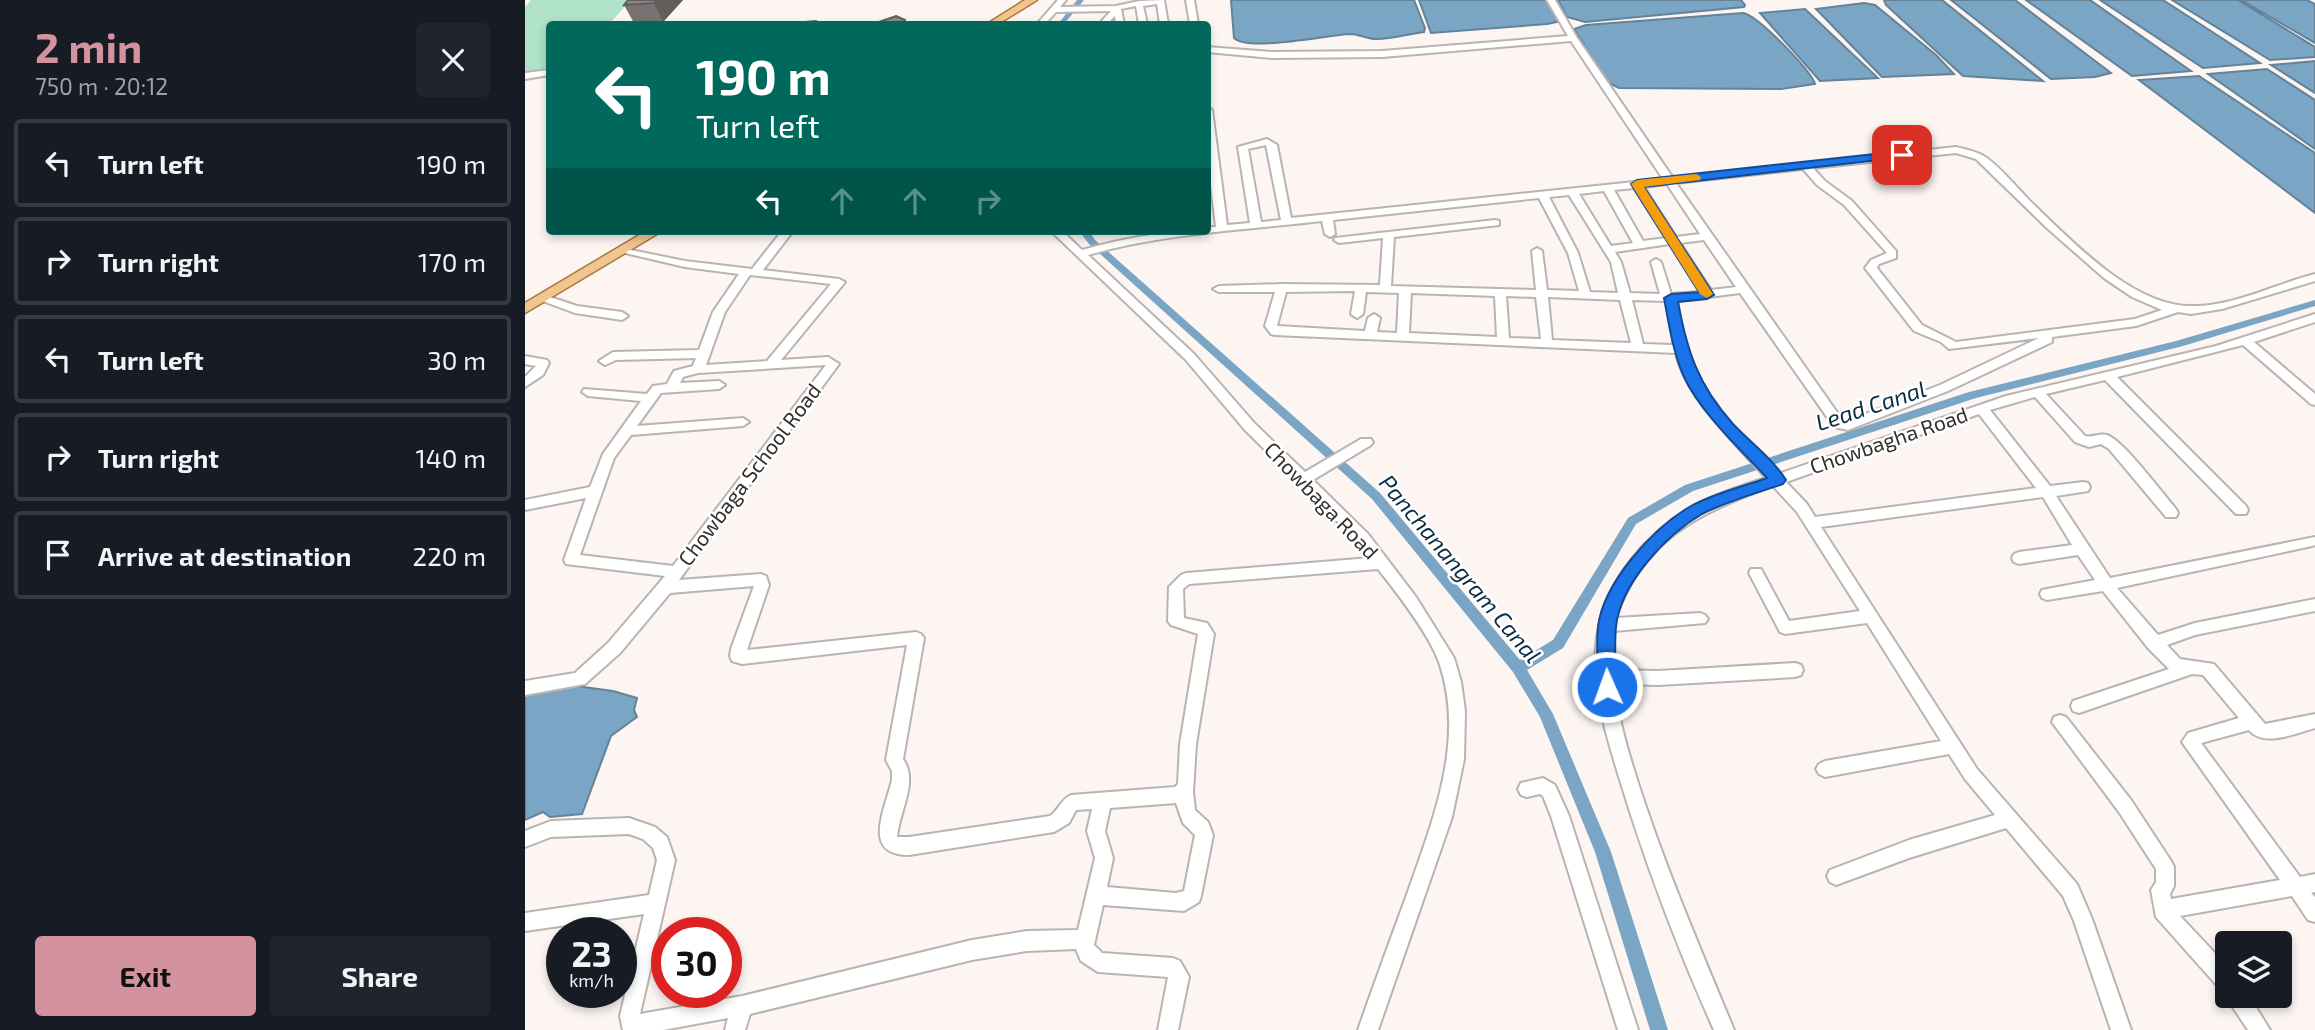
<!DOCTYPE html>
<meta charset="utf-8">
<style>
:root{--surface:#171b24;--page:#20242c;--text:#f1f3f6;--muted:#9ea1a6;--line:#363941;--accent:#d3929d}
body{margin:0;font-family:"Exo 2",sans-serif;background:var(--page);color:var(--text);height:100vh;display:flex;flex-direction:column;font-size:26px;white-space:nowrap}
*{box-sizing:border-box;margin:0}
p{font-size:23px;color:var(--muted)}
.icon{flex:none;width:38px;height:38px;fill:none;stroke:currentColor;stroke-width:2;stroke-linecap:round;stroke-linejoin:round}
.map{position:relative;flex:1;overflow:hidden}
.drawer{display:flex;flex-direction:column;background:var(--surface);width:525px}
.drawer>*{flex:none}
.top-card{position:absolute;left:21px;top:21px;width:665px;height:214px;border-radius:7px;box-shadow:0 4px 10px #0003;background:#00695c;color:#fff;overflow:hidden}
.tools{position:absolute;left:1690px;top:931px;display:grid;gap:14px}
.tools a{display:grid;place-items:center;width:77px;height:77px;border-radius:7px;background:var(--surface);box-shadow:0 4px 10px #0003;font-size:35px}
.speed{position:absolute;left:21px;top:917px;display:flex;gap:14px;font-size:35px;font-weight:700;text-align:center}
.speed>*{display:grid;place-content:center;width:91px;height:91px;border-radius:50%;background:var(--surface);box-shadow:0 4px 10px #0003;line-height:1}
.speed small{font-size:18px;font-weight:400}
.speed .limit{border:10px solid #d22;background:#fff;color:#111}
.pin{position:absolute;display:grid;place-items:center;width:60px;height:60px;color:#fff;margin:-30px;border-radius:14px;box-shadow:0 4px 10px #0006}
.me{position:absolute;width:77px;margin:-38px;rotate:358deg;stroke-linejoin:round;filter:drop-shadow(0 0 5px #0008)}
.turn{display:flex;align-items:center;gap:24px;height:147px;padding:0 35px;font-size:32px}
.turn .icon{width:91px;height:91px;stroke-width:2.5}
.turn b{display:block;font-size:49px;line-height:60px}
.lanes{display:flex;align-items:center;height:66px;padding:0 35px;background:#0003;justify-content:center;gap:35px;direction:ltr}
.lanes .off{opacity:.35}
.round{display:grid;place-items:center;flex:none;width:74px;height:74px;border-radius:7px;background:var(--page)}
.summary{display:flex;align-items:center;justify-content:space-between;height:119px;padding:0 35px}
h1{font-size:42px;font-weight:700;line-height:52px;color:var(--accent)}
.cta{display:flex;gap:14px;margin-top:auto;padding:14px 35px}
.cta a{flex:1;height:80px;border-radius:7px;background:var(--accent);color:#111;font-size:28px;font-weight:700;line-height:80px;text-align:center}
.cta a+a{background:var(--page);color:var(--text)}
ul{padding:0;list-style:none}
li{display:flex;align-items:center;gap:21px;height:88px;margin:0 14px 10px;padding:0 21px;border:4px solid var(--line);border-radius:7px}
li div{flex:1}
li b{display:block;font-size:26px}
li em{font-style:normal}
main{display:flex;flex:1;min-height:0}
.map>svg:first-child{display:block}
.green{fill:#afe2c8}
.water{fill:#7aa5c5;stroke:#648298;stroke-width:2}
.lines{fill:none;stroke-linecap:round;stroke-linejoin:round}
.canal{fill:#7aa5c5;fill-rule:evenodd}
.minor-casing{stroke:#bab4b1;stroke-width:4}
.major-casing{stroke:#a9783e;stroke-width:3}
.minor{fill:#fff;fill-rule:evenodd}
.major{fill:#f2c590;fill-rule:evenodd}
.wall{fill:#787372}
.shaded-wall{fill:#625e5c}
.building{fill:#8c8684;stroke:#625e5c;stroke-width:2}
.route{fill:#1a73e8;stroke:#114b97;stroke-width:2}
.slow{fill:#f59e0b}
.labels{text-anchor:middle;stroke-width:5;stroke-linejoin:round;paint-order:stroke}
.street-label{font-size:21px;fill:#32302e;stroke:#fff}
.water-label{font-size:23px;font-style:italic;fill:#082c43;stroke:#fff}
</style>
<main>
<section class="drawer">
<div class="summary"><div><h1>2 min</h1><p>750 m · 20:12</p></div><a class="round"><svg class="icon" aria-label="close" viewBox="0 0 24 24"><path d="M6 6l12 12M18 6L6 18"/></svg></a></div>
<ul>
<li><svg class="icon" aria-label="left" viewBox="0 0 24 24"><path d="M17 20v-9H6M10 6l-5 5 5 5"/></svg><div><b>Turn left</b></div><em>190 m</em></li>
<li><svg class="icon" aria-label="right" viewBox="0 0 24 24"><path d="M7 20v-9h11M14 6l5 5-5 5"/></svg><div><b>Turn right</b></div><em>170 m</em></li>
<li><svg class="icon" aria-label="left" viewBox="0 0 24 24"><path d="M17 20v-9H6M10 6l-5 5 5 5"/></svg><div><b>Turn left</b></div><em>30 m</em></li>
<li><svg class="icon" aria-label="right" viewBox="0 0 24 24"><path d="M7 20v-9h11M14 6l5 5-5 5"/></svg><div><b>Turn right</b></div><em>140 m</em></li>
<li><svg class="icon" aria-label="arrive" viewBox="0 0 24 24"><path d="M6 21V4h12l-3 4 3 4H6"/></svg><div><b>Arrive at destination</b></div><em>220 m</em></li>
</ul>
<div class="cta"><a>Exit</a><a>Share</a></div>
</section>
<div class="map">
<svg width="1790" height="1030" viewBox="0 0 1790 1030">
<rect width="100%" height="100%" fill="#fcf5f2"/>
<path class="green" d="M6 0H106L84 24H24V73L0 76V7Z"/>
<path class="water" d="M706 0H889L900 28 899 32C883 34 868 39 851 39 842 39 834 34 825 34 802 35 723 52 709 38Z
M894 0H1022L1033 18 1032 22 1022 24 906 33Z
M1033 0H1216L1220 5 1219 7 1060 22 1042 17Z
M1359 0H1417L1518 81 1438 76 1361 5Z
M1426 0H1490L1586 73 1570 77 1526 79Z
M1501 0H1565L1666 71 1607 76Z
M1575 0H1638L1735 63 1678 68Z
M1647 0H1713L1790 47V57L1745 60Z
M1716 0H1782L1790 4V43Z
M1339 3 1350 5 1411 55 1429 74 1357 77 1291 9Z
M1280 9 1353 78 1295 81 1235 13Z
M1218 13C1232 15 1287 71 1290 84L1256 89 1094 88 1082 82 1049 29 1061 25Z
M1790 61V93L1746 65Z
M1742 69 1790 100V149L1683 74Z
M1674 76 1790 153V213L1614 80Z
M51 686 88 691 112 698 109 710 112 717 86 736 57 814 25 817 18 812 0 820V695Z"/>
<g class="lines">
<path class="canal" d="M552 0H559L539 24H533Z
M554 231H564L570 240 855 493 995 660 1028 640 1103 518 1160 485 1444 392 1651 341 1790 300V306L1658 346 1451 398 1168 491 1111 524 1038 648 1002 670 1028 714 1086 852 1143 1030H1125L1070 852 1015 717 988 672 847 499 564 244Z"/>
<defs>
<path id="minor" d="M533 0H541L535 7 591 6 614 1 639 0 643 24H635L632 4 618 6 622 24H614L611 6 596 9 599 24H591L590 16 582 24H574L586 11 531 12 520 24H512Z
M661 0H669L673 24H665Z
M1022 0H1030L1052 38 1148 178 1431 147C1439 149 1449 151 1457 155 1472 163 1494 190 1507 203 1547 241 1607 306 1666 306 1708 307 1750 284 1790 274V281L1697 309 1666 314 1653 312 1611 326 1527 337V342L1423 391 1323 430 1309 427 1215 293 1152 301C1156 320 1158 342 1164 360 1178 398 1225 444 1253 474L1481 396 1691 346 1790 314V322L1729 342 1790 394V405L1786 404 1718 345 1592 377 1721 506 1723 510 1721 514H1711L1580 380 1521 394 1560 436C1567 438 1574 433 1582 435 1599 441 1637 493 1651 509L1653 513 1651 517H1641L1584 449 1576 444 1564 447 1550 442 1510 397 1465 410 1525 486 1558 482 1563 483 1565 487 1563 491 1531 496 1585 578 1790 537V545L1787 546 1592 588 1633 635 1670 623 1790 599V611L1670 635 1642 645 1655 659 1689 664 1740 724 1790 714V728C1771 733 1739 748 1724 730L1676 743 1775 877 1790 874V892L1786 893 1790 897V922L1783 920 1767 896 1655 916 1703 967V993L1696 990 1631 917 1626 890 1631 882V869L1594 812 1527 722 1529 717 1535 715 1541 717 1606 800 1646 861 1649 867V886L1645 894 1646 899 1755 880 1657 742 1663 733 1714 718 1678 675 1667 674 1554 713 1548 711 1546 706 1548 701 1644 669 1623 648 1578 591 1522 600 1517 598 1515 594 1517 590 1570 580 1553 555 1494 564 1489 562 1487 558 1489 554 1494 552 1547 545 1518 497 1296 527 1452 769 1552 884 1567 919 1606 1030H1586L1549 921 1538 896 1481 828 1384 858 1311 885 1305 882 1302 876 1305 870 1384 840 1470 815 1440 779 1424 754 1300 777 1294 774 1291 769 1294 764 1300 761 1416 741 1342 623 1260 634 1255 632 1224 573 1226 569H1236L1264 621 1335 611 1272 512 1248 486C1178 510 1115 541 1091 618L1175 613 1180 615 1183 619 1180 623 1089 631 1087 670 1133 671 1270 663 1276 665 1278 670 1276 675 1270 677 1133 685 1089 684C1094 725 1107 765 1120 804 1146 881 1178 955 1209 1030H1189C1157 959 1129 886 1105 812 1089 759 1067 702 1071 646 1076 583 1122 530 1177 502 1197 492 1219 485 1241 478 1214 448 1158 392 1151 353L750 335 746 334 740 326 750 292H694L688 289 694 286 757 284 855 285 858 238 814 243 809 240 810 238 970 220 974 221V225L869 237 866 286 1011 290 1007 251 1012 248 1017 251 1022 290 1054 291 1043 253 1014 198 808 220 810 234 805 237 800 234 797 221C720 230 639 233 563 255L669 354 730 424 780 472 836 439H846L848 442 846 445 788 480 843 534 891 597 929 658 936 682 940 711 939 759 927 817 853 1030H833C848 987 864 943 880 900 906 825 942 742 914 662 904 634 872 593 853 569L664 584 658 589 659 618 682 623 689 634 671 744 668 792 670 810 683 822 688 835 676 896 674 902 659 911 578 905 569 945 577 953 648 958 655 961 664 977 653 1030H633L643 977 573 972 556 961 551 949 502 951 447 960 225 1014 220 1030H200L203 1018 138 1030H98L95 1016 119 914 0 931V913L124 895 132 860 128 848 118 839 104 834 26 837 0 847V831L26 821 104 818 130 827 142 837 150 860 115 1014 217 996 447 940 502 931 553 930 570 858 562 831 567 809 551 810 544 823 529 832 384 855C336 855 360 810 367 780V771L361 760 382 645 217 664 207 661 205 656 206 649 229 586 145 593 95 653 60 684 0 695V681L50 673 83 643 140 576 41 564 39 560 61 498 0 510V500L65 487 78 454 116 401 63 396 57 392 59 389 122 394 128 386 142 384 149 371 168 366 171 358 91 360 80 365 74 361 88 352 174 350 188 312 214 274 160 267 96 252V248L160 261 227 269 257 231H268L238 270 314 279 320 282 256 360 303 357 314 364 154 580 236 574 241 576 244 585 222 650 391 632 396 634 399 638 378 759C394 782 374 811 372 837H384L525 816C534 810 536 799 546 795L650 787 653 784 655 744 673 634 646 625 643 621 644 587 656 575 661 573 845 558 833 542 720 430 661 360 526 231H537L557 250C599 238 639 231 682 231V227H691L682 152V107L687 110 702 225 725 223 713 147 742 139 752 145 766 218 1138 179 1046 41 857 57 747 58 682 52V47L747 52 857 51 1043 36ZM741 145 756 220 736 222 723 149ZM1431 153 1451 159 1522 228 1579 278 1607 297 1637 310 1610 319 1431 342 1397 325 1352 268 1354 264 1371 258V251L1327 201 1300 181 1288 168ZM1278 169 1292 185 1319 205 1362 253 1346 260 1340 268 1389 331 1416 342 1424 349 1514 338 1415 385 1322 421H1318L1151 183ZM1142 184 1175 234 1151 237 1119 187ZM1109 188 1141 238 1118 241 1089 190ZM1079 191 1108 243 1086 246 1054 194ZM1044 195 1086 262 1093 293 1065 292 1053 253 1024 197ZM1179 240 1211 287 1186 290 1155 243ZM1145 244 1175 292 1146 294 1136 262 1131 259 1126 262 1135 294 1105 293 1096 262 1090 252ZM225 275 306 284 242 361 181 365 200 312ZM830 291 826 314 832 318 838 314 841 292 874 293 872 333 852 332 855 318 849 314 843 318 840 331 752 326 761 292ZM886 293 970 296 972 337 884 333ZM981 296 1011 297 1016 339 984 338ZM1023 297 1095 300 1106 343 1027 340ZM1107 300 1141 301 1149 345 1118 344ZM301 365 148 566 55 555 89 458 106 435 218 426 224 422 218 418 112 426 136 393 194 389 200 385 194 381 155 383 158 377 173 373ZM1454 414 1511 488 1290 517 1282 504 1261 482ZM651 803 658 823 670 835 659 891 651 893 582 887 588 858 580 831 585 808Z
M24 70V75L0 79V73Z
M19 295 52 306 97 312 103 316 97 320 50 313 15 300 13 298Z
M0 356 22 360 24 363 18 375 0 387V377L11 366 0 364Z
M1018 778 1030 785 1044 816 1113 1030H1093L1026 816 1018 796 1015 794 1002 797 996 795 993 789 996 783Z
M1703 995 1724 996 1745 1030H1723L1705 1003Z"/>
<path id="major" d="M500 0H512L473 24H462Z
M121 231H137L0 313V303Z"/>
</defs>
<use href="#minor" class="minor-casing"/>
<use href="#major" class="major-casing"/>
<use href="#minor" class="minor"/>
<use href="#major" class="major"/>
</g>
<path class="wall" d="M103 0H158L138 22 109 23 99 5Z"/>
<path class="shaded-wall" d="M132 0H158L138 22 129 3Z"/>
<path class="building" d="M103 0H132L129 3 99 5Z
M371 16 380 20 378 24H278L280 22 291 21 294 24 354 22Z"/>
<path class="route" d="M1377 151 1382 155 1380 157 1119 187 1189 295 1182 299 1153 302C1162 351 1173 385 1208 424 1225 442 1248 459 1261 480L1258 484C1232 493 1202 501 1177 514 1141 535 1095 584 1091 627 1089 647 1091 667 1091 687L1088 693 1082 695 1075 693 1073 687C1073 667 1071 647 1073 627 1078 583 1128 528 1166 506 1189 493 1217 487 1242 478 1216 450 1175 412 1159 377 1148 352 1144 325 1139 298L1146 294 1174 292 1106 184 1112 180Z"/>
<path class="slow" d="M1171 174 1176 177 1175 180 1119 187 1188 294 1182 298 1175 294 1106 184 1112 180Z"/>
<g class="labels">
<g class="street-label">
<text transform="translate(1364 441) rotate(-19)" y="7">Chowbagha Road</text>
<text transform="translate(225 475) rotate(-53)" y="7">Chowbaga School Road</text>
<text transform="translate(796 501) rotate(46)" y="7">Chowbaga Road</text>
</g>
<g class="water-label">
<text transform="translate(1346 406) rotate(-18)" y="8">Lead Canal</text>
<text transform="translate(935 569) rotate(50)" y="8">Panchanangram Canal</text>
</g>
</g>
</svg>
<div class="tools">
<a><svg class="icon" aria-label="layers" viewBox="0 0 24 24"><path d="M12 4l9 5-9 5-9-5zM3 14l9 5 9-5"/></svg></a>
</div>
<div class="speed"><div>23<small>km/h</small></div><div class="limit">30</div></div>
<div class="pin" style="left:1377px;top:155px;background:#d93025"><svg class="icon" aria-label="arrive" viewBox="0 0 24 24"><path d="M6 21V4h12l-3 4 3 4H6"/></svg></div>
<svg class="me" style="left:1082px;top:687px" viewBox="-20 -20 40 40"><circle r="17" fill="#1a73e8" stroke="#fff" stroke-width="3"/><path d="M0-11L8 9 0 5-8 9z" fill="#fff"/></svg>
<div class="top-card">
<div class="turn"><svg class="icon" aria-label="left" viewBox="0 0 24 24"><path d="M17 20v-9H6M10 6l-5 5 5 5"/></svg><div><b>190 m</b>Turn left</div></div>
<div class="lanes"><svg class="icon" aria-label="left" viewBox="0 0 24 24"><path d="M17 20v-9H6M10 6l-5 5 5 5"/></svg><svg class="icon off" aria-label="ahead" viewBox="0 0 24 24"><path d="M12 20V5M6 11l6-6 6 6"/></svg><svg class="icon off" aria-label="ahead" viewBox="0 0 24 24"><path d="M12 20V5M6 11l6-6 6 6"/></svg><svg class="icon off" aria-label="right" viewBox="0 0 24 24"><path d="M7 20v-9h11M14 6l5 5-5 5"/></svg></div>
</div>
</div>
</main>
